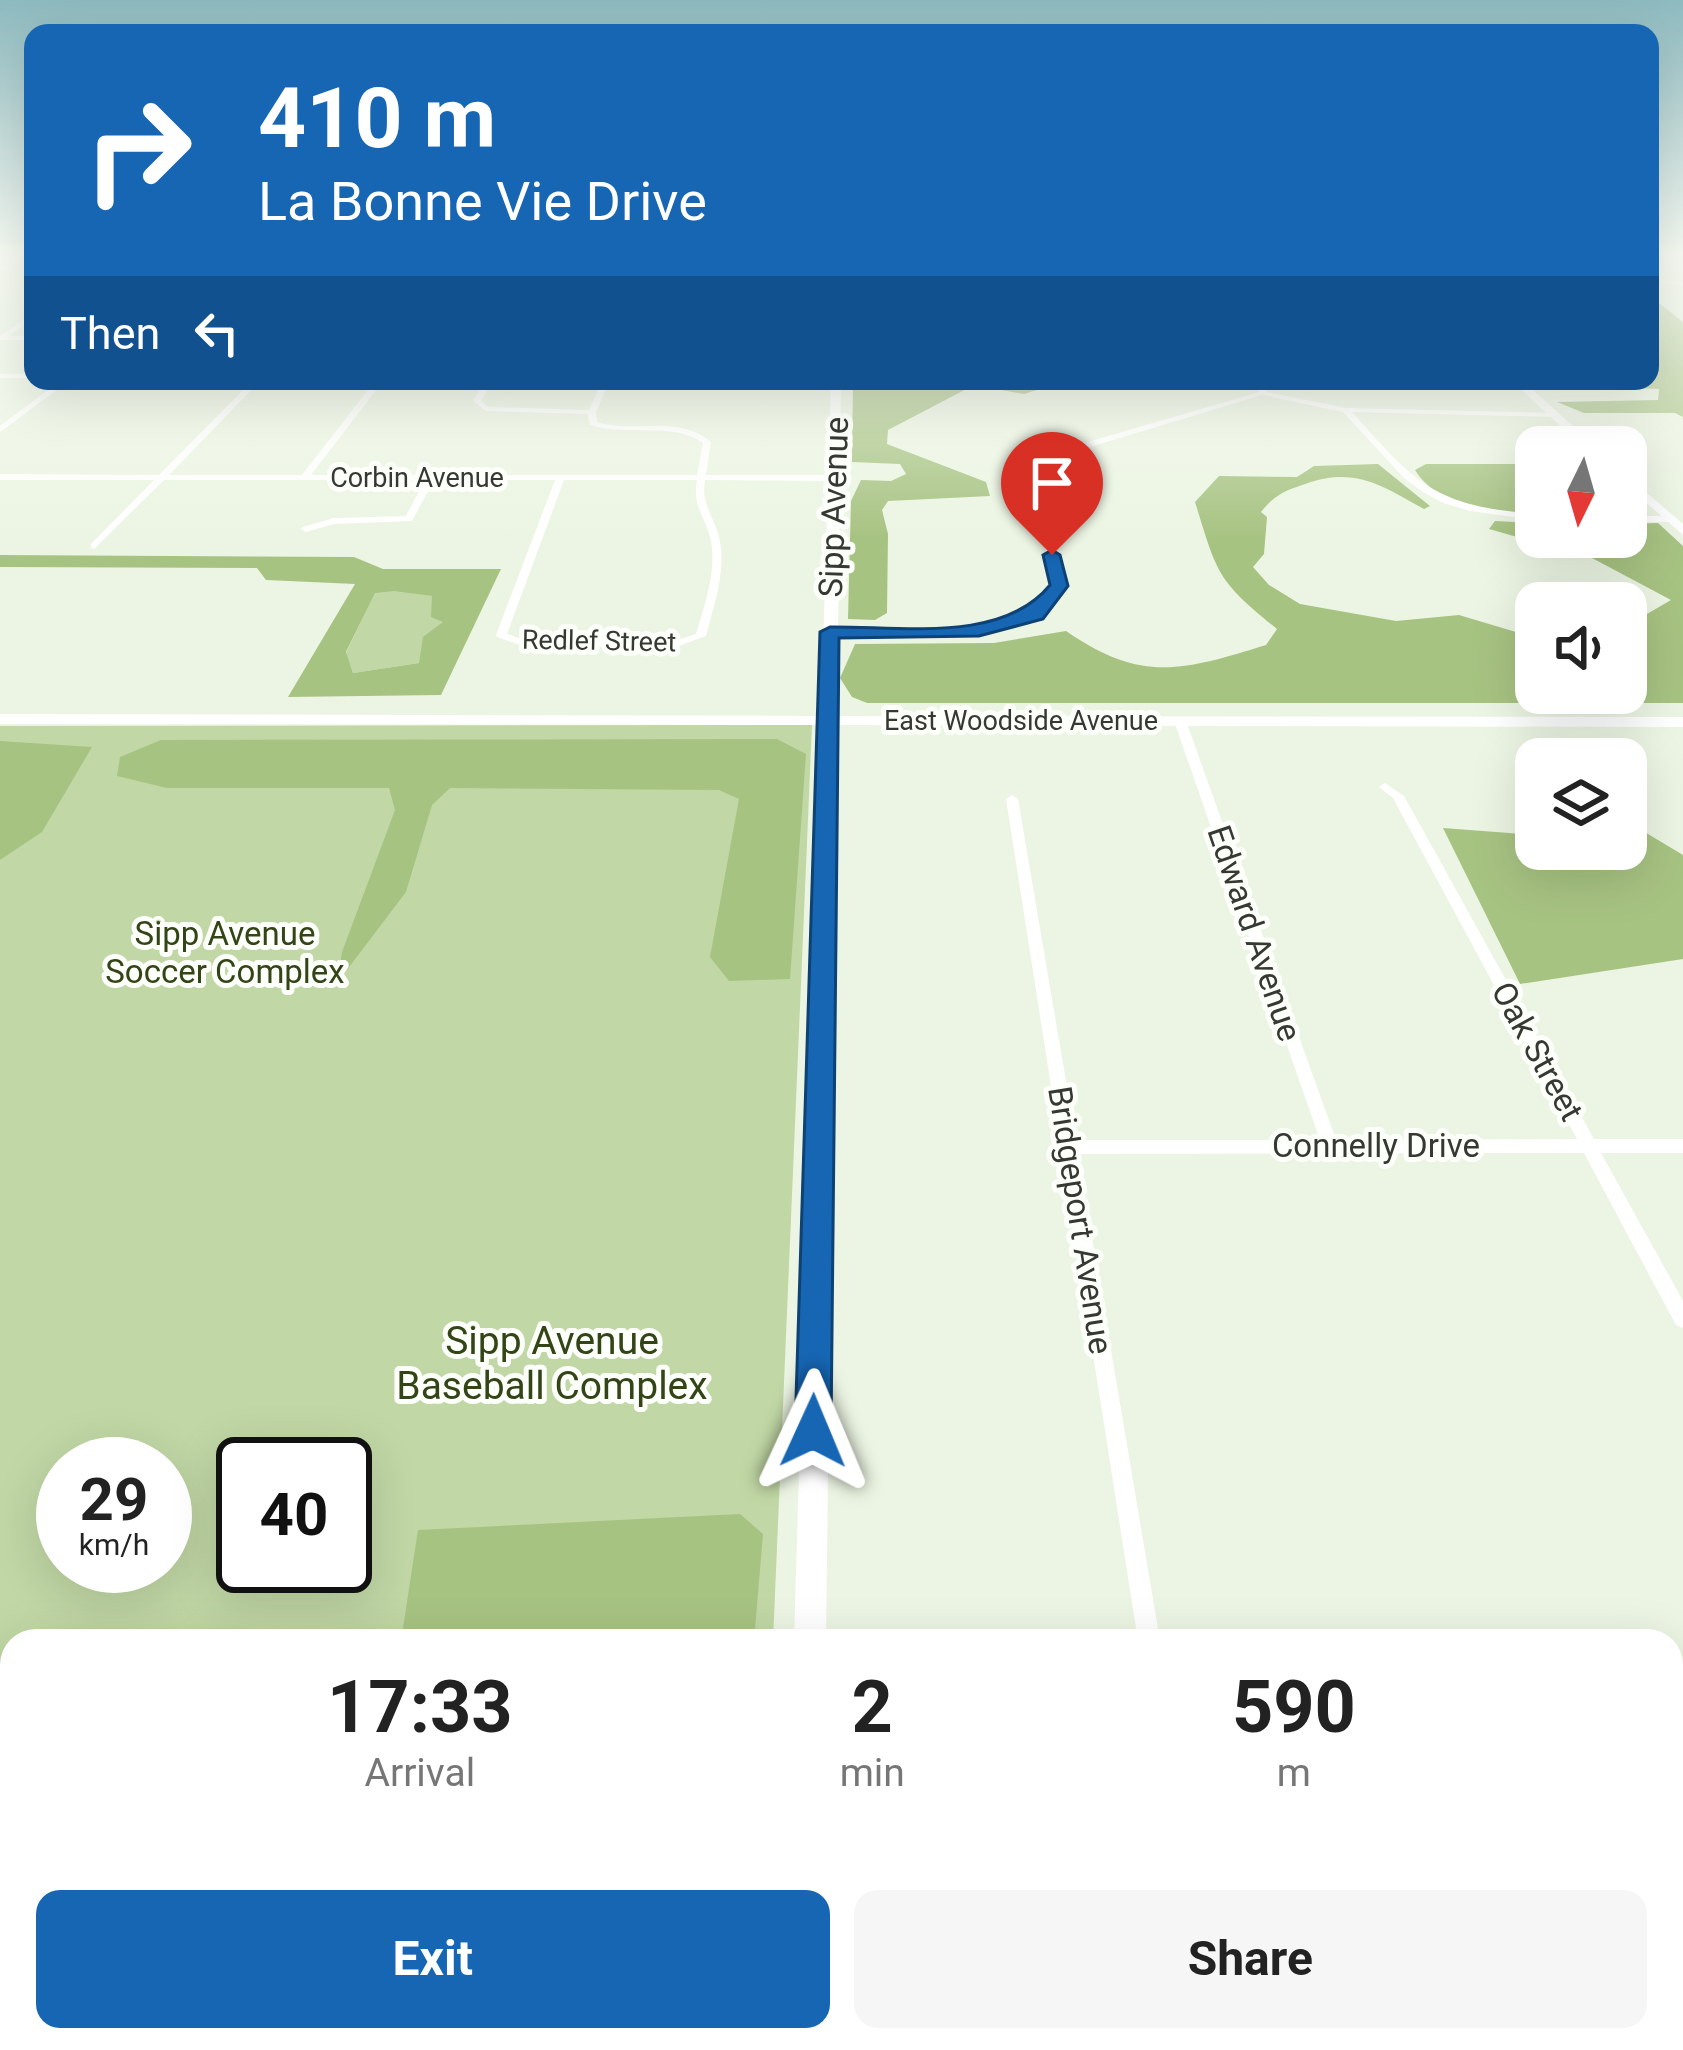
<!DOCTYPE html>
<style>
:root{--surface:#fff;--page:#f6f6f6;--text:#222;--muted:#767676;--accent:#1666b4}
body{margin:0;font-family:Roboto,sans-serif;background:var(--page);color:var(--text);height:100vh;display:flex;flex-direction:column;font-size:45px;white-space:nowrap}
*{box-sizing:border-box;margin:0}
p{font-size:39px;color:var(--muted)}
.icon{flex:none;width:66px;height:66px;fill:none;stroke:currentColor;stroke-width:2;stroke-linecap:round;stroke-linejoin:round}
.map{position:relative;flex:1;overflow:hidden}
.drawer{position:absolute;left:0px;top:1629px;width:1683px;height:423px;display:flex;flex-direction:column;background:var(--surface);border-radius:36px 36px 0 0;box-shadow:0 12px 48px #0002}
.drawer>*{flex:none}
.banner{position:absolute;left:24px;top:24px;width:1635px;height:366px;border-radius:24px;box-shadow:0 12px 48px #0002;background:#1666b4;color:#fff;overflow:hidden}
.needle{width:78px;rotate:185deg}
.buttons{position:absolute;left:1515px;top:426px;display:grid;gap:24px}
.buttons a{display:grid;place-items:center;width:132px;height:132px;border-radius:24px;background:var(--surface);box-shadow:0 12px 48px #0002;font-size:60px}
.speed{position:absolute;left:36px;top:1437px;display:flex;gap:24px;font-size:60px;font-weight:700;text-align:center}
.speed>*{display:grid;place-content:center;width:156px;height:156px;border-radius:50%;background:var(--surface);box-shadow:0 12px 48px #0002;line-height:1}
.speed small{font-size:30px;font-weight:400}
.speed .limit{border:6px solid #111;border-radius:18px;background:#fff;color:#111}
.pin{position:absolute;display:grid;place-items:center;width:102px;height:102px;color:#fff;margin:-123px -51px;border-radius:50% 50% 50% 0;rotate:-45deg;box-shadow:0 0 12px #0007}
.pin .icon{rotate:45deg}
.me{position:absolute;width:132px;margin:-66px;rotate:1deg;stroke-linejoin:round;filter:drop-shadow(0 0 9px #0008)}
.turn{display:flex;align-items:center;gap:42px;height:252px;padding:0 36px;font-size:54px}
.turn .icon{width:156px;height:156px;stroke-width:2.5}
.turn b{display:block;font-size:84px;line-height:102px}
.then{display:flex;align-items:center;height:114px;padding:0 36px;background:#0003;gap:24px;font-size:45px}
.eta{display:flex;justify-content:space-evenly;align-items:center;height:204px;text-align:center}
.eta b{font-size:72px;font-weight:700;line-height:84px}
.action{display:flex;gap:24px;margin-top:auto;padding:24px 36px}
.action a{flex:1;height:138px;border-radius:24px;background:var(--accent);color:#fff;font-size:48px;font-weight:700;line-height:138px;text-align:center}
.action a+a{background:var(--page);color:var(--text)}
.map>svg:first-child{display:block}
.green{fill:#c1d7a5;fill-rule:evenodd}
.forest{fill:#a7c382;fill-rule:evenodd}
.lines{fill:none;stroke-linecap:round;stroke-linejoin:round}
.street{fill:#fff;fill-rule:evenodd}
.secondary{fill:#fff;fill-rule:evenodd}
.route{fill:#1666b4;stroke:#0e4275;stroke-width:3}
.labels{text-anchor:middle;stroke-width:10;stroke-linejoin:round;paint-order:stroke}
.far-street-label{font-size:27px;fill:#363932;stroke:#fdfffb}
.street-label{font-size:33px;fill:#363932;stroke:#fdfffb}
.park-label{font-size:33px;fill:#334516;stroke:#fdfffb}
.near-park-label{font-size:39px;fill:#334516;stroke:#fdfffb}
</style>
<div class="map">
<svg width="1683" height="2050" viewBox="0 0 1683 2050">
<rect width="100%" height="100%" fill="#ecf5e3"/>
<path class="green" d="M393 590 433 596 444 621 419 663 353 673 346 653 375 592Z
M812 725 773 1641H12V2040H759L758 2050H0V726ZM63 1464H165V1566H63ZM243 1464H345V1566H243Z"/>
<path class="forest" d="M1650 296 1683 322V417L1675 413H1584L1557 402 1658 400 1659 389 1539 385 1537 381H1650L1655 354 1650 352Z
M853 381H1110L1087 390 1043 388 1024 394 974 385 888 430 887 444 986 482 990 496 888 501 882 510 888 534 887 613 875 620 848 619 851 501 861 480 891 481 906 474 900 464 852 462Z
M1378 464 1430 506 1424 509C1382 486 1356 467 1308 483 1287 490 1275 494 1261 512L1267 517 1264 554 1253 567 1269 585 1300 604 1396 621 1459 615 1536 638V693H1626V617L1647 614 1671 600 1592 558 1489 529 1495 521 1536 523V537H1626V524L1658 523 1683 546V703H867L852 697 840 678 855 644 994 643 1066 631C1141 683 1182 671 1266 645L1277 629C1217 580 1218 576 1195 502L1219 476 1297 477 1314 466Z
M1426 464H1536V486L1524 489 1536 502V513C1496 517 1437 506 1415 470Z
M0 555 354 557 383 569H501L441 695 288 697 355 584 266 580 257 568 0 567ZM394 591 432 596 431 617 443 622 423 637 419 663 353 673 346 652 375 593Z
M777 739 806 754 790 979 729 981 710 957 739 799 719 790 450 788 432 805 406 892 337 983 342 952 395 810 389 788H167L117 776 120 757 161 740Z
M0 741 92 747 42 832 0 860Z
M1626 805 1643 831 1683 855V959L1520 984 1443 828 1536 835V849H1626Z
M740 1514 763 1534 754 1641H401L418 1530Z
M345 2040H729L728 2050H344Z"/>
<g class="lines">
<path class="street" d="M27 252 33 253 0 272V268Z
M1650 278 1683 282V286L1650 282Z
M33 314V319L8 336H33V340H0V336Z
M0 374H33V378H0Z
M60 381H69L0 432V426Z
M252 381H260L169 475H302L375 381H383L311 475H697L703 443C673 421 627 437 590 425L588 414 486 411 473 401 485 381H493L481 401 488 407 589 410 602 381H639L635 383H609L596 412 597 422C635 434 678 414 711 442L706 475H834L838 478 834 481 705 480C701 506 713 514 719 537 727 570 714 604 706 636L676 647 520 645 497 637 496 635 555 480H434L412 521 334 524 306 532 301 529 303 527 334 518 406 516 425 480H164L94 549 91 548V544L154 480H0V474L159 475ZM564 480H697C692 506 704 514 710 537 718 569 705 603 696 634L675 641 521 639 507 634Z
M1262 381H1270L1266 392 1346 408 1557 413 1554 417 1352 412C1417 485 1435 506 1536 514V520L1470 511 1443 503 1423 492 1404 478 1343 412 1262 395 1070 453 1046 477 1047 522 1064 586 1040 617 979 633 829 635 824 632 829 629 979 627 1032 613 1054 586 1039 522V474L1064 449 1259 392Z
M1626 516H1670L1674 519 1670 522H1626Z
M1180 718 1186 721 1336 1140 1577 1139 1393 798 1379 787 1385 783 1404 796 1594 1139H1683V1153H1601L1683 1301V1328L1676 1325 1584 1153 1078 1154 1160 1641H1138L1006 799 1012 795 1018 799 1076 1140H1320L1174 721Z
M1199 2040H1227L1229 2050H1201Z"/>
<path class="secondary" d="M831 381H841L837 716 1683 717V727L837 725 826 1641H794L821 725 0 724V714L821 716Z
M1512 381H1523L1596 447H1583Z
M1626 475 1683 524V535L1626 485Z
M783 2040H821V2050H783Z"/>
</g>
<linearGradient id="sky" x2="0" y2="1"><stop stop-color="#8dbabf"/><stop offset="0.47" stop-color="#f6faf2"/><stop offset="1" stop-color="#f6faf2" stop-opacity="0"/></linearGradient>
<rect width="1683" height="539" fill="url(#sky)"/>
<path class="route" d="M1052 550 1060 555 1068 586 1043 619 979 636 839 638 831 1431 826 1443 813 1449 801 1443 795 1431 820 632 830 627C900 626 1002 644 1050 585L1043 555Z"/>
<g class="labels">
<g class="far-street-label">
<text x="417" y="487">Corbin Avenue</text>
<text transform="translate(599 641) rotate(1)" y="9">Redlef Street</text>
<text x="1021" y="730">East Woodside Avenue</text>
</g>
<g class="street-label">
<text transform="translate(833 507) rotate(-88)" y="12">Sipp Avenue</text>
<text transform="translate(1255 933) rotate(71)" y="12">Edward Avenue</text>
<text transform="translate(1538 1051) rotate(61)" y="12">Oak Street</text>
<text x="1376" y="1157">Connelly Drive</text>
<text transform="translate(1081 1220) rotate(81)" y="12">Bridgeport Avenue</text>
</g>
<g class="park-label">
<text x="225" y="945">Sipp Avenue<tspan x="225" dy="38">Soccer Complex</tspan></text>
</g>
<g class="near-park-label">
<text x="552" y="1354">Sipp Avenue<tspan x="552" dy="45">Baseball Complex</tspan></text>
</g>
</g>
</svg>
<div class="buttons">
<a><svg class="needle" viewBox="-14 -14 28 28"><path d="M0-13l5 13h-10z" fill="#e53935"/><path d="M0 13l5-13h-10z" fill="#767676"/></svg></a>
<a><svg class="icon" aria-label="sound" viewBox="0 0 24 24"><path d="M4 9h4l5-4v14l-5-4H4zM17 9q2 3 0 6"/></svg></a>
<a><svg class="icon" aria-label="layers" viewBox="0 0 24 24"><path d="M12 4l9 5-9 5-9-5zM3 14l9 5 9-5"/></svg></a>
</div>
<div class="speed"><div>29<small>km/h</small></div><div class="limit">40</div></div>
<div class="pin" style="left:1052px;top:555px;background:#d93025"><svg class="icon" aria-label="arrive" viewBox="0 0 24 24"><path d="M6 21V4h12l-3 4 3 4H6"/></svg></div>
<svg class="me" style="left:813px;top:1431px" viewBox="-20 -20 40 40"><path d="M0-17L14 15 0 8-14 15z" fill="#1666b4" stroke="#fff" stroke-width="4"/></svg>
<div class="banner">
<div class="turn"><svg class="icon" aria-label="right" viewBox="0 0 24 24"><path d="M7 20v-9h11M14 6l5 5-5 5"/></svg><div><b>410 m</b>La Bonne Vie Drive</div></div>
<div class="then">Then<svg class="icon" aria-label="left" viewBox="0 0 24 24"><path d="M17 20v-9H6M10 6l-5 5 5 5"/></svg></div>
</div>
<section class="drawer">
<div class="eta">
<div><b>17:33</b><p>Arrival</p></div>
<div><b>2</b><p>min</p></div>
<div><b>590</b><p>m</p></div>
</div>
<div class="action"><a>Exit</a><a>Share</a></div>
</section>
</div>
